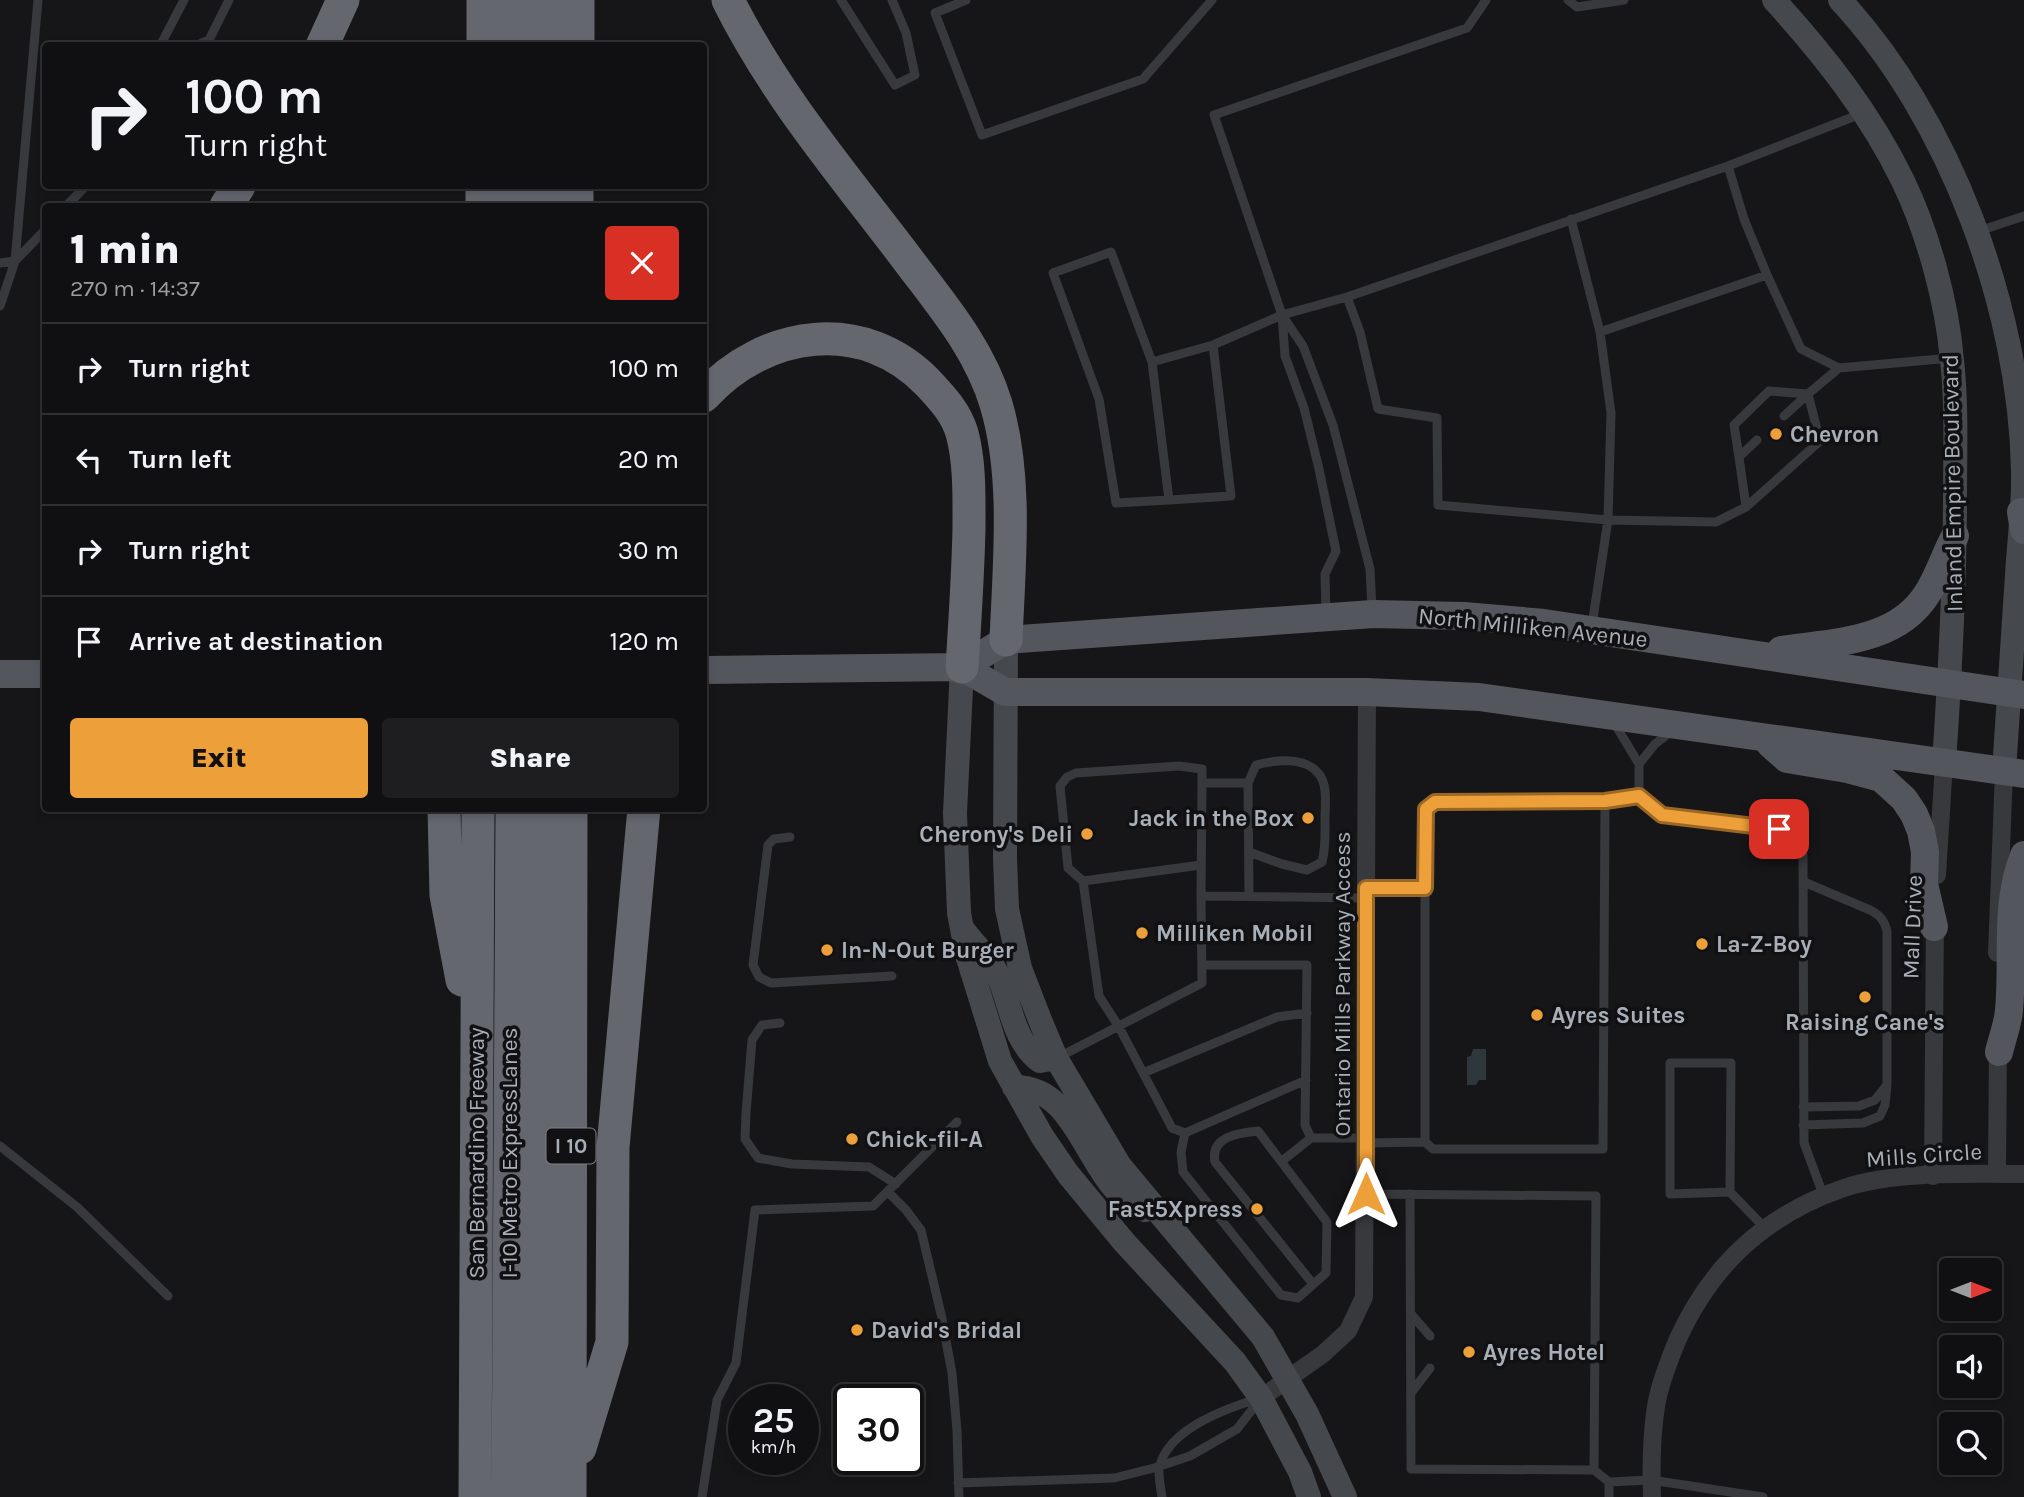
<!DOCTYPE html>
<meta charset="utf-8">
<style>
:root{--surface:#101012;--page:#1e1e20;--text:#f1f3f6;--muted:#9c9d9f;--line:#303032;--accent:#ed9f39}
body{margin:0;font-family:Karla,sans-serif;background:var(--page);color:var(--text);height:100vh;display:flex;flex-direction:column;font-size:26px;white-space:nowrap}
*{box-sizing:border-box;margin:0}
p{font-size:23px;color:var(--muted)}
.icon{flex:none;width:38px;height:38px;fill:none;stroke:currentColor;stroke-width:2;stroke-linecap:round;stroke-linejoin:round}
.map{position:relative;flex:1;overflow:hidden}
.details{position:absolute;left:42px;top:203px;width:665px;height:609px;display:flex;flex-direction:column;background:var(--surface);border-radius:7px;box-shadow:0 4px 10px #0003,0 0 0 2px var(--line)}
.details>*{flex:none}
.top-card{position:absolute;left:42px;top:42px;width:665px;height:147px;border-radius:7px;box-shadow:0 4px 10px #0003,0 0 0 2px var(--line);background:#101012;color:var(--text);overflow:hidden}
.needle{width:46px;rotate:90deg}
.tools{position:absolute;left:1939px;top:1258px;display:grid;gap:14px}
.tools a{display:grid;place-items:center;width:63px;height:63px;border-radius:7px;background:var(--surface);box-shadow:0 4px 10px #0003,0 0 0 2px var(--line);font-size:35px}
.speed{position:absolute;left:728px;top:1384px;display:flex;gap:14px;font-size:35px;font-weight:700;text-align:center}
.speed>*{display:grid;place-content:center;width:91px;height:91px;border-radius:50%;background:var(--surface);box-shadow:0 4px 10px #0003,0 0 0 2px var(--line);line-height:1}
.speed small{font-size:18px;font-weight:400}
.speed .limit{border:4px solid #111;border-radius:10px;background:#fff;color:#111}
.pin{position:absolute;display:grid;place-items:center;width:60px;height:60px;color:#fff;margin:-30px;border-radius:14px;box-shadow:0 4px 10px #0006}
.me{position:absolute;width:77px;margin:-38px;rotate:0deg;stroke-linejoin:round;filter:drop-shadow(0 0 5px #0008)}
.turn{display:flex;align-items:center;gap:24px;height:147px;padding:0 28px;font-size:32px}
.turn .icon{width:91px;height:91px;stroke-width:2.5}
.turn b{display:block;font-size:49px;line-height:60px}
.round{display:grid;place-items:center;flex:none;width:74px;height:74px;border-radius:7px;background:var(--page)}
.overview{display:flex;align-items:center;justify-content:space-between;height:119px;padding:0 28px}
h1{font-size:42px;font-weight:800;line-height:52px}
.primary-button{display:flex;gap:14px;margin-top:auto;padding:14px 28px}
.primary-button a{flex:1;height:80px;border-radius:7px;background:var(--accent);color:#111;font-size:28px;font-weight:800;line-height:80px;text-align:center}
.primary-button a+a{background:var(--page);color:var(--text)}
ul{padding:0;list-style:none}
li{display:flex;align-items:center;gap:21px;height:91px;padding:0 28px;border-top:2px solid var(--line)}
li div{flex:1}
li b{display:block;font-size:26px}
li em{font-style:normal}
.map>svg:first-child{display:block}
.water{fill:#2d373c}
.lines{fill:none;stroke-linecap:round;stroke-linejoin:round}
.service{stroke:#37393d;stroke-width:9}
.minor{stroke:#37393d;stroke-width:18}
.secondary{stroke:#45484d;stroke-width:24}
.primary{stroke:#53565c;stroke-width:28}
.motorway{stroke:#64676e;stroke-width:33}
.route-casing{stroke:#9a6725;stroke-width:18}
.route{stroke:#ed9f39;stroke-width:12}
.poi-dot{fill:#ed9f39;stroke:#111113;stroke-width:2.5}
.labels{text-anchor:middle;stroke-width:7;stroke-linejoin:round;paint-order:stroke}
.shield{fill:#111113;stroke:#7b8086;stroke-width:2}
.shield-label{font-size:21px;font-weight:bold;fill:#a9afb8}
.poi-label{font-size:23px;font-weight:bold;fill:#a9afb8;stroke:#111113;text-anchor:start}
.street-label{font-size:23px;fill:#a9afb8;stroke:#111113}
</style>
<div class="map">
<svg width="2024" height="1497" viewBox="0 0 2024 1497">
<rect width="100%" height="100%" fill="#161618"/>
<path class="water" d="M1473 1049H1486V1080H1479L1476 1085H1467V1057L1471 1056Z"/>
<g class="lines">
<path class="service" d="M841 0 895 85 915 75 906 33 892 0
M966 0 935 13 982 135 1143 79 1212 0
M1568 0 1577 7 1624 0
M160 46 184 0
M195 46 209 40 229 0
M1728 166 1744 219 1767 275
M66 206 86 186
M1571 219 1600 332
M1979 231 2024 216
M0 263 15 261 46 229
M0 306 15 261 38 0
M1282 315 1214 115 1467 28 1486 0
M1152 362 1111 252 1053 273 1099 399 1116 503 1169 500 1152 362 1213 345 1282 315 1347 297
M1839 368 1808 394 1820 441 1746 507 1716 522 1608 520 1611 413 1600 332 1767 275 1801 349 1839 368 1951 358
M1784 416 1808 394
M1739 457 1734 425 1769 391 1808 394
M1169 500 1231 496 1213 345
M1746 507 1739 457 1757 440
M1326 614 1325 574 1336 551 1319 469 1304 408 1285 356 1282 315 1303 346 1333 425 1370 569 1372 609
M1592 625 1608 520 1438 505 1437 418 1378 409 1360 332 1347 297 1728 166 1863 113
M1639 764 1655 744 1672 731
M1248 783 1256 765C1275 760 1305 756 1319 774 1328 785 1325 805 1325 818 1325 833 1326 847 1322 862L1307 870 1282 864 1249 852
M1639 796 1662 815 1779 829 1803 855 1804 1143 1824 1197
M790 837 774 839 768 845 753 965 759 977 771 983 892 976
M1201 865 1083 881 1099 996 1119 1027 1172 1128 1185 1133 1306 1080
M1083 881 1068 868 1060 786 1067 777 1076 773 1179 766 1202 769V783
M1366 888H1425L1426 809 1435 802 1605 801 1639 796V764L1613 721
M1201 896 1202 783H1248L1249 896
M1202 965H1307L1305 1125 1311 1138H1365
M780 1023 762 1025 752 1040 746 1113 745 1139 758 1158 792 1164 869 1167 896 1184
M1059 1057 1202 983 1201 896 1366 898
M1143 1073 1277 1017 1307 1013
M1803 1107 1859 1106 1875 1100 1887 1085
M1803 1125 1863 1123 1880 1116 1885 1105 1887 1085V931C1884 920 1880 915 1870 910L1804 882
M1185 1133 1181 1152 1183 1172 1281 1295 1298 1298 1326 1273 1327 1222 1258 1131C1239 1133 1210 1136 1215 1162L1313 1284
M1425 1142V888
M1366 1143 1425 1142 1433 1149H1603L1605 801
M0 1146 77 1207 168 1296
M1282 1161 1311 1138
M888 1192 906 1210 921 1230 941 1314 952 1373 957 1431 959 1497
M1730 1192 1670 1194V1063H1731L1730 1192 1765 1228
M1366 1194 1596 1196 1594 1470 1609 1482 1651 1480 1763 1497
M1410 1194 1411 1469 1594 1470
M1411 1314 1430 1336
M1411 1393 1430 1368
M958 1483 1114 1478 1154 1468 1190 1456 1237 1429 1258 1402
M702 1497 717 1400 736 1363 755 1210 873 1206 957 1122
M1162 1497C1161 1488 1157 1473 1160 1465 1170 1428 1227 1408 1260 1398
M1609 1497V1482"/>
<path class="minor" d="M1937 875 1944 763
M1997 953 2004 771
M1997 1174 1998 1044
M1933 1176 1935 917
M1261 1398 1323 1354 1348 1331 1364 1297 1367 692
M1652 1497C1651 1465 1651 1433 1657 1401 1661 1380 1669 1361 1677 1341 1711 1265 1765 1215 1844 1188 1893 1171 1972 1174 2024 1174"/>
<path class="secondary" d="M1774 0C1824 55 1870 113 1903 181 1928 233 1947 302 1952 360 1957 405 1955 451 1955 498 1955 586 1950 674 1944 763
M1840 0C1950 118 2020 309 2023 470 2024 505 2019 540 2017 575 2013 640 2008 706 2004 771
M1006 640 1005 859 1007 909 1020 968 1040 1020 1056 1058 1120 1166 1263 1337 1307 1414 1345 1497
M962 667 955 813 959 913 967 955 1000 1061 1042 1136 1068 1174 1124 1242 1235 1362 1261 1398 1300 1472 1309 1497
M965 932C975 945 991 960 998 975 1011 1005 1013 1041 1040 1061L1056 1058
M1014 1087C1083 1086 1087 1191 1145 1210"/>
<path class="primary" d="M2021 512 2024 530
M1781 650C1832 642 1896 643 1927 594 1939 576 1945 554 1955 536
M962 667 1005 692H1367L1479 697 2024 774
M704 670 962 667 1006 640 1373 614 1464 616 1544 623 2024 695
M0 674H46
M1770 744 1787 759 1847 769 1881 778 1904 799 1914 814 1921 831 1925 852 1924 884 1934 927
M1999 1052C2002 1039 2008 1024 2009 1010 2014 957 2004 906 2024 855"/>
<path class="motorway" d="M728 0C774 93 842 173 905 256 940 303 979 347 996 404 1018 477 1009 565 1006 640
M322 46 343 0
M483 46V0
M516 46V0
M545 46 546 0
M578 46V0
M226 206 239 186
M482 206V186
M515 206V186
M544 206V186
M577 206V186
M704 396C764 330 864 315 929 384 943 399 956 413 962 433 970 463 969 496 969 528 968 575 965 621 962 667
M444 808 446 895 462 980
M580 1448 612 1342 613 1147 644 808
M475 1497 478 808
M508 1497 512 808
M537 1497 540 808
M570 1497 571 808"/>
</g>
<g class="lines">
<defs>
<path id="route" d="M1366 1194V888H1425L1426 809 1435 802 1605 801 1639 796 1662 815 1779 829"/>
</defs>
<use href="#route" class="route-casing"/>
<use href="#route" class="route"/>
</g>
<g class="poi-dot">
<circle cx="1776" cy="434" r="7"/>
<circle cx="1308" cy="818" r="7"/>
<circle cx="1087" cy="834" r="7"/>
<circle cx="1142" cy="933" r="7"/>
<circle cx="1702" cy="944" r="7"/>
<circle cx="827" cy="950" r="7"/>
<circle cx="1865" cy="997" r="7"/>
<circle cx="1537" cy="1015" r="7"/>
<circle cx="852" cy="1139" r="7"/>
<circle cx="1257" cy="1209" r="7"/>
<circle cx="857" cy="1330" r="7"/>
<circle cx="1469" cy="1352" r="7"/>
</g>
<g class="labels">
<rect class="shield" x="546.5" y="1128.5" width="49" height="35" rx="5"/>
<g class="shield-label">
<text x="571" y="1153">I 10</text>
</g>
<g class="poi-label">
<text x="1790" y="442">Chevron</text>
<text x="1294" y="826" text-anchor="end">Jack in the Box</text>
<text x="1073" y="842" text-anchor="end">Cherony's Deli</text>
<text x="1156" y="941">Milliken Mobil</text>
<text x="1716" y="952">La-Z-Boy</text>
<text x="841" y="958">In-N-Out Burger</text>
<text x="1551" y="1023">Ayres Suites</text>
<text x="1865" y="1030" text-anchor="middle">Raising Cane's</text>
<text x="866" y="1147">Chick-fil-A</text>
<text x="1243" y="1217" text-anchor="end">Fast5Xpress</text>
<text x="871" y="1338">David's Bridal</text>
<text x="1483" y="1360">Ayres Hotel</text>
</g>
<g class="street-label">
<text transform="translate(1952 483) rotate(-91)" y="8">Inland Empire Boulevard</text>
<text transform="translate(1533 627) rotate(6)" y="8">North Milliken Avenue</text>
<text transform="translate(1912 927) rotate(-88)" y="8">Mall Drive</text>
<text transform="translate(1342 984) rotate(-90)" y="8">Ontario Mills Parkway Access</text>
<text transform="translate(476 1153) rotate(-90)" y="8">San Bernardino Freeway</text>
<text transform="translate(509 1153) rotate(-90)" y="8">I-10 Metro ExpressLanes</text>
<text transform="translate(1924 1155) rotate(-4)" y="8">Mills Circle</text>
</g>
</g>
</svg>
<div class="tools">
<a><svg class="needle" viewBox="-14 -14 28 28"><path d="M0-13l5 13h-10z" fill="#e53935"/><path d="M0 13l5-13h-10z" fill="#9c9d9f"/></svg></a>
<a><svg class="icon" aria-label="sound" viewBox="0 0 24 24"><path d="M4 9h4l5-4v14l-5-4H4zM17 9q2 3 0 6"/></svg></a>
<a><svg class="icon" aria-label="search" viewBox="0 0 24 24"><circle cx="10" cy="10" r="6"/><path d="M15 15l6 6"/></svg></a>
</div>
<div class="speed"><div>25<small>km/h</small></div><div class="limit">30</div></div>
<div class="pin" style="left:1779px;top:829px;background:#d93025"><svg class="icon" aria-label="arrive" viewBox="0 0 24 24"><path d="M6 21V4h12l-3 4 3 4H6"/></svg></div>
<svg class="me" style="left:1366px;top:1194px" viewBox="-20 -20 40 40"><path d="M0-17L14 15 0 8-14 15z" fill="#ed9f39" stroke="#fff" stroke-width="4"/></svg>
<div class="top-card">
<div class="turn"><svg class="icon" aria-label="right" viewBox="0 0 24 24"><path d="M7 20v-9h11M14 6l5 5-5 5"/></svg><div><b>100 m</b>Turn right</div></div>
</div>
<section class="details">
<div class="overview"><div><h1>1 min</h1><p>270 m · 14:37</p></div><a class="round" style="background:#d93025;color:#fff"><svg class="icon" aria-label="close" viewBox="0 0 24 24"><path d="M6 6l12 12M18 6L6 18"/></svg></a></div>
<ul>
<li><svg class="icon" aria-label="right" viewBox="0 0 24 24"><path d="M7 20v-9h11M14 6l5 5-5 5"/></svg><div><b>Turn right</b></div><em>100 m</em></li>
<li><svg class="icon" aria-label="left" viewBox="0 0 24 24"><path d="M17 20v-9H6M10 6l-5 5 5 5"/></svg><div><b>Turn left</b></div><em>20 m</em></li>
<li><svg class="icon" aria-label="right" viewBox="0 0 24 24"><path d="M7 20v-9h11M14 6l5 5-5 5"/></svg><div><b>Turn right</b></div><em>30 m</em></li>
<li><svg class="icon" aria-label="arrive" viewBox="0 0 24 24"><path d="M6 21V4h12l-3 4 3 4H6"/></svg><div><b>Arrive at destination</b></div><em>120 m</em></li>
</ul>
<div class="primary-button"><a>Exit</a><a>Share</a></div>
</section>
</div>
